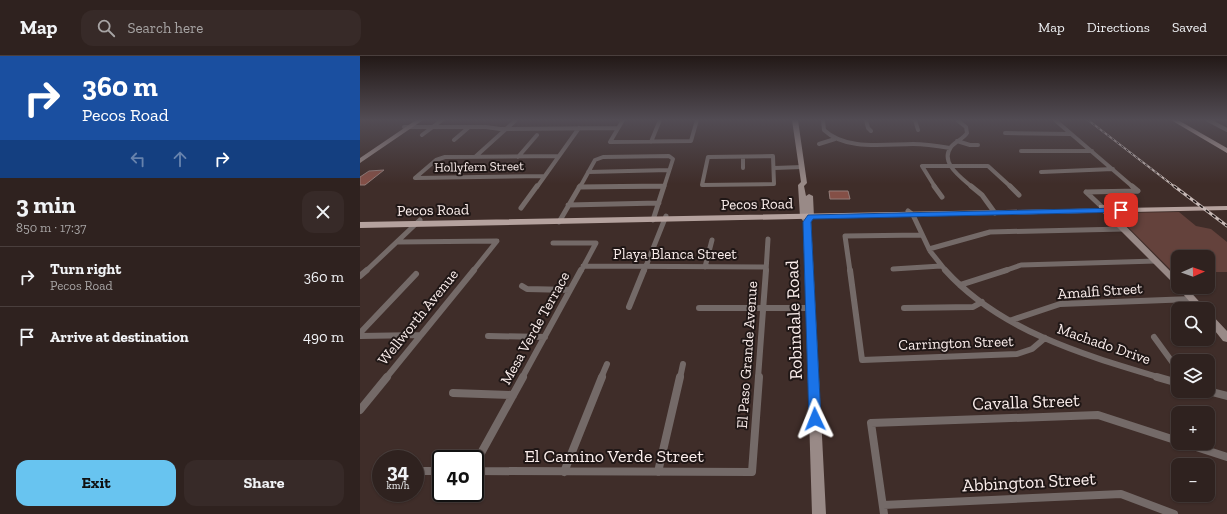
<!DOCTYPE html>
<meta charset="utf-8">
<style>
:root{--surface:#2f221f;--page:#372a28;--text:#f1f3f6;--muted:#a7a4a4;--line:#4a3f3d;--accent:#68c4f0}
body{margin:0;font-family:"Zilla Slab",serif;background:var(--page);color:var(--text);height:100vh;display:flex;flex-direction:column;font-size:15px;white-space:nowrap}
*{box-sizing:border-box;margin:0}
p{font-size:13px;color:var(--muted)}
.icon{flex:none;width:22px;height:22px;fill:none;stroke:currentColor;stroke-width:2;stroke-linecap:round;stroke-linejoin:round}
.map{position:relative;flex:1;overflow:hidden}
.side{display:flex;flex-direction:column;background:var(--surface);width:360px}
.side>*{flex:none}
.guide{background:#1a4fa0;color:#fff;overflow:hidden}
.needle{width:26px;rotate:88deg}
.controls{position:absolute;left:811px;top:194px;display:grid;gap:8px}
.controls a{display:grid;place-items:center;width:44px;height:44px;border-radius:8px;background:var(--surface);box-shadow:0 1px 3px #0004,0 0 0 1px var(--line);font-size:20px}
.speed{position:absolute;left:12px;top:394px;display:flex;gap:8px;font-size:20px;font-weight:700;text-align:center}
.speed>*{display:grid;place-content:center;width:52px;height:52px;border-radius:50%;background:var(--surface);box-shadow:0 1px 3px #0004,0 0 0 1px var(--line);line-height:1}
.speed small{font-size:10px;font-weight:400}
.speed .limit{border:2px solid #111;border-radius:6px;background:#fff;color:#111}
.pin{position:absolute;display:grid;place-items:center;width:34px;height:34px;color:#fff;margin:-17px;border-radius:8px;box-shadow:0 2px 6px #0006}
.me{position:absolute;width:44px;margin:-22px;rotate:358deg;stroke-linejoin:round;filter:drop-shadow(0 0 3px #0008)}
.turn{display:flex;align-items:center;gap:14px;height:84px;padding:0 16px;font-size:18px}
.turn .icon{width:52px;height:52px;stroke-width:2.5}
.turn b{display:block;font-size:28px;line-height:34px}
.lanes{display:flex;align-items:center;height:38px;padding:0 16px;background:#0003;justify-content:center;gap:20px;direction:ltr}
.lanes .off{opacity:.35}
.round{display:grid;place-items:center;flex:none;width:42px;height:42px;border-radius:12px;background:var(--page)}
.summary{display:flex;align-items:center;justify-content:space-between;height:68px;padding:0 16px}
h1{font-size:24px;font-weight:800;line-height:30px}
.primary-button{display:flex;gap:8px;margin-top:auto;padding:8px 16px}
.primary-button a{flex:1;height:46px;border-radius:12px;background:var(--accent);color:#111;font-size:16px;font-weight:800;line-height:46px;text-align:center}
.primary-button a+a{background:var(--page);color:var(--text)}
ul{padding:0;list-style:none}
li{display:flex;align-items:center;gap:12px;height:60px;padding:0 16px;border-top:1px solid var(--line)}
li div{flex:1}
li b{display:block;font-size:15px}
li em{font-style:normal}
header{display:flex;align-items:center;gap:24px;box-sizing:border-box;height:56px;padding:0 20px;background:var(--surface);border-bottom:1px solid var(--line)}
header strong{font-size:19px}
nav{display:flex;gap:22px;margin-inline-start:auto;font-size:14px}
.search{width:280px;height:36px;background:var(--page);display:flex;align-items:center;gap:10px;box-sizing:border-box;padding:0 14px;border-radius:12px;color:var(--muted);font-size:15px}
main{display:flex;flex:1;min-height:0}
.map>svg:first-child{display:block}
.green{fill:#64423c}
.building{fill:#844f46;stroke:#937d79}
.lines{fill:none;stroke-linecap:round;stroke-linejoin:round}
.street-far3{stroke:#746a68;stroke-width:4}
.street-far2{stroke:#746a68;stroke-width:5}
.street-far1{stroke:#746a68;stroke-width:6}
.street{stroke:#746a68;stroke-width:8}
.secondary{fill:#998a87;fill-rule:evenodd}
.primary{fill:#b5a29e;fill-rule:evenodd}
.rail-far1-casing{stroke:#c7b9b6;stroke-width:2}
.rail-casing{stroke:#c7b9b6;stroke-width:3}
.rail-far1{stroke:#201716;stroke-width:1;stroke-dasharray:3;stroke-linecap:butt}
.rail{stroke:#201716;stroke-width:1.5;stroke-dasharray:4;stroke-linecap:butt}
.route{fill:#1a73e8;stroke:#114b97}
.labels{text-anchor:middle;stroke-width:4;stroke-linejoin:round;paint-order:stroke}
.far-street-label{font-size:13px;fill:#fbeeec;stroke:#201716}
.street-label{font-size:15px;fill:#fbeeec;stroke:#201716}
.near-street-label{font-size:18px;fill:#fbeeec;stroke:#201716}
</style>
<header>
<strong>Map</strong>
<div class="search"><svg class="icon" aria-label="search" viewBox="0 0 24 24"><circle cx="10" cy="10" r="6"/><path d="M15 15l6 6"/></svg>Search here</div>
<nav><a>Map</a><a>Directions</a><a>Saved</a></nav>
</header>
<main>
<section class="side">
<div class="guide">
<div class="turn"><svg class="icon" aria-label="right" viewBox="0 0 24 24"><path d="M7 20v-9h11M14 6l5 5-5 5"/></svg><div><b>360 m</b>Pecos Road</div></div>
<div class="lanes"><svg class="icon off" aria-label="left" viewBox="0 0 24 24"><path d="M17 20v-9H6M10 6l-5 5 5 5"/></svg><svg class="icon off" aria-label="ahead" viewBox="0 0 24 24"><path d="M12 20V5M6 11l6-6 6 6"/></svg><svg class="icon" aria-label="right" viewBox="0 0 24 24"><path d="M7 20v-9h11M14 6l5 5-5 5"/></svg></div>
</div>
<div class="summary"><div><h1>3 min</h1><p>850 m · 17:37</p></div><a class="round"><svg class="icon" aria-label="close" viewBox="0 0 24 24"><path d="M6 6l12 12M18 6L6 18"/></svg></a></div>
<ul>
<li><svg class="icon" aria-label="right" viewBox="0 0 24 24"><path d="M7 20v-9h11M14 6l5 5-5 5"/></svg><div><b>Turn right</b><p>Pecos Road</p></div><em>360 m</em></li>
<li><svg class="icon" aria-label="arrive" viewBox="0 0 24 24"><path d="M6 21V4h12l-3 4 3 4H6"/></svg><div><b>Arrive at destination</b></div><em>490 m</em></li>
</ul>
<div class="primary-button"><a>Exit</a><a>Share</a></div>
</section>
<div class="map">
<svg width="867" height="458" viewBox="0 0 867 458">
<rect width="100%" height="100%" fill="#3f2d29"/>
<path class="green" d="M819 156 836 170 851 173 867 186V216H848V201H818V216H813L757 160 759 157Z"/>
<path class="building" d="M24 114 5 129H0V121L9 115Z
M469 135H488L490 143H470Z"/>
<g class="lines">
<path class="street-far3" d="M263 64 250 86 331 85 337 64
M463 64 464 74C486 95 525 88 553 88 565 88 578 90 590 92
M506 64 508 72 511 75
M555 64 558 74
M597 64 606 71 607 77C603 83 595 86 591 91 579 107 602 122 612 131
M695 64 773 131
M848 64 867 74
M44 71H126L140 73 258 72
M645 77 711 78
M62 79 82 64
M94 84 108 72
M597 85 610 89H618
M291 86 300 64
M459 88 475 83
M661 95H732
M413 100 414 128 342 129 348 101Z
M115 101 156 64
M158 101 177 79
M383 101V112
M414 112 442 111
M228 116 309 114
M681 116 753 113
M55 122 76 104 85 101 199 100
M55 122 184 120
M177 131 219 72
M220 131 235 104 243 101 309 100 313 103 304 131
M252 131 304 130
M575 131 562 110H628L651 131"/>
<path class="street-far2" d="M574 130 582 141
M611 130 622 139 635 157
M650 130 659 139
M772 130 778 135
M219 131 304 130
M726 136 778 135
M726 136 742 151
M208 149 299 147
M161 152 177 130
M548 155 553 159 570 195 586 215
M293 164 304 130
M199 166 220 130
M37 186 137 185 113 215
M193 187H236L221 215
M569 193 630 176 764 173
M223 210 406 211
M345 211 352 184
M533 213 581 210
M6 215 60 164
M284 215 306 160
M406 215 408 183
M490 215 485 180 562 179
M644 215 661 209 796 205"/>
<path class="street-far1" d="M490 214 502 304 657 298 672 293 685 282
M585 214C640 275 724 299 801 322
M0 220 7 214
M600 229 647 214
M162 230 167 233 210 234
M269 251 284 214
M339 252H451
M544 252 613 251 622 246
M652 264 700 248 832 243
M0 277 56 218
M0 280 61 279
M128 280 185 281
M794 281 818 314
M26 322 114 214
M162 322 221 214
M241 322 247 308
M320 322 323 308
M398 322 406 214"/>
<path class="street" d="M797 321 818 327
M848 335 867 340
M93 337 153 339
M0 354 27 321
M824 387 867 401
M115 408 163 321
M55 415H81
M115 415 392 416 399 321
M204 416 242 321
M298 416 320 321
M523 449 761 438 814 458
M524 458 511 367 738 359 818 385"/>
<path class="secondary" d="M56 64H63L0 107V102Z
M432 64H438L447 127 444 130 446 140 449 138 453 140 454 161 451 165 466 458H452L443 165 440 161 438 129 441 126Z
M739 149H745L818 223V231H826L846 253H836L817 231 739 153Z
M848 257 851 258 867 275V286L863 285 848 266Z"/>
<path class="primary" d="M811 64H818L867 92V97Z
M867 150V154L0 172V166Z"/>
<defs>
<path id="rail-far1" d="M728 64 815 131"/>
<path id="rail" d="M814 130 867 170"/>
</defs>
<use href="#rail-far1" class="rail-far1-casing"/>
<use href="#rail" class="rail-casing"/>
<use href="#rail-far1" class="rail-far1"/>
<use href="#rail" class="rail"/>
</g>
<linearGradient id="sky" x2="0" y2="1"><stop stop-color="#231917"/><stop offset="0.5" stop-color="#524c54"/><stop offset="1" stop-color="#524c54" stop-opacity="0"/></linearGradient>
<rect width="867" height="128" fill="url(#sky)"/>
<path class="route" d="M761 152 765 154 764 156 453 163 451 166 461 363 459 367 455 368 451 367 449 363 443 166 448 159Z"/>
<g class="labels">
<g class="far-street-label">
<text transform="translate(119 110) rotate(-1)" y="5">Hollyfern Street</text>
</g>
<g class="street-label">
<text transform="translate(397 148) rotate(-1)" y="5">Pecos Road</text>
<text transform="translate(73 154) rotate(-1)" y="5">Pecos Road</text>
<text x="315" y="203">Playa Blanca Street</text>
<text transform="translate(740 235) rotate(-4)" y="5">Amalfi Street</text>
<text transform="translate(58 261) rotate(-51)" y="5">Wellworth Avenue</text>
<text transform="translate(175 272) rotate(-61)" y="5">Mesa Verde Terrace</text>
<text transform="translate(596 287) rotate(-2)" y="5">Carrington Street</text>
<text transform="translate(744 288) rotate(19)" y="5">Machado Drive</text>
<text transform="translate(387 299) rotate(-86)" y="5">El Paso Grande Avenue</text>
</g>
<g class="near-street-label">
<text transform="translate(434 264) rotate(-92)" y="6">Robindale Road</text>
<text transform="translate(666 346) rotate(-2)" y="6">Cavalla Street</text>
<text x="254" y="406">El Camino Verde Street</text>
<text transform="translate(669 426) rotate(-3)" y="6">Abbington Street</text>
</g>
</g>
</svg>
<div class="controls">
<a><svg class="needle" viewBox="-14 -14 28 28"><path d="M0-13l5 13h-10z" fill="#e53935"/><path d="M0 13l5-13h-10z" fill="#a7a4a4"/></svg></a>
<a><svg class="icon" aria-label="search" viewBox="0 0 24 24"><circle cx="10" cy="10" r="6"/><path d="M15 15l6 6"/></svg></a>
<a><svg class="icon" aria-label="layers" viewBox="0 0 24 24"><path d="M12 4l9 5-9 5-9-5zM3 14l9 5 9-5"/></svg></a>
<a>+</a>
<a>−</a>
</div>
<div class="speed"><div>34<small>km/h</small></div><div class="limit">40</div></div>
<div class="pin" style="left:761px;top:154px;background:#d93025"><svg class="icon" aria-label="arrive" viewBox="0 0 24 24"><path d="M6 21V4h12l-3 4 3 4H6"/></svg></div>
<svg class="me" style="left:455px;top:363px" viewBox="-20 -20 40 40"><path d="M0-17L14 15 0 8-14 15z" fill="#1a73e8" stroke="#fff" stroke-width="4"/></svg>
</div>
</main>
